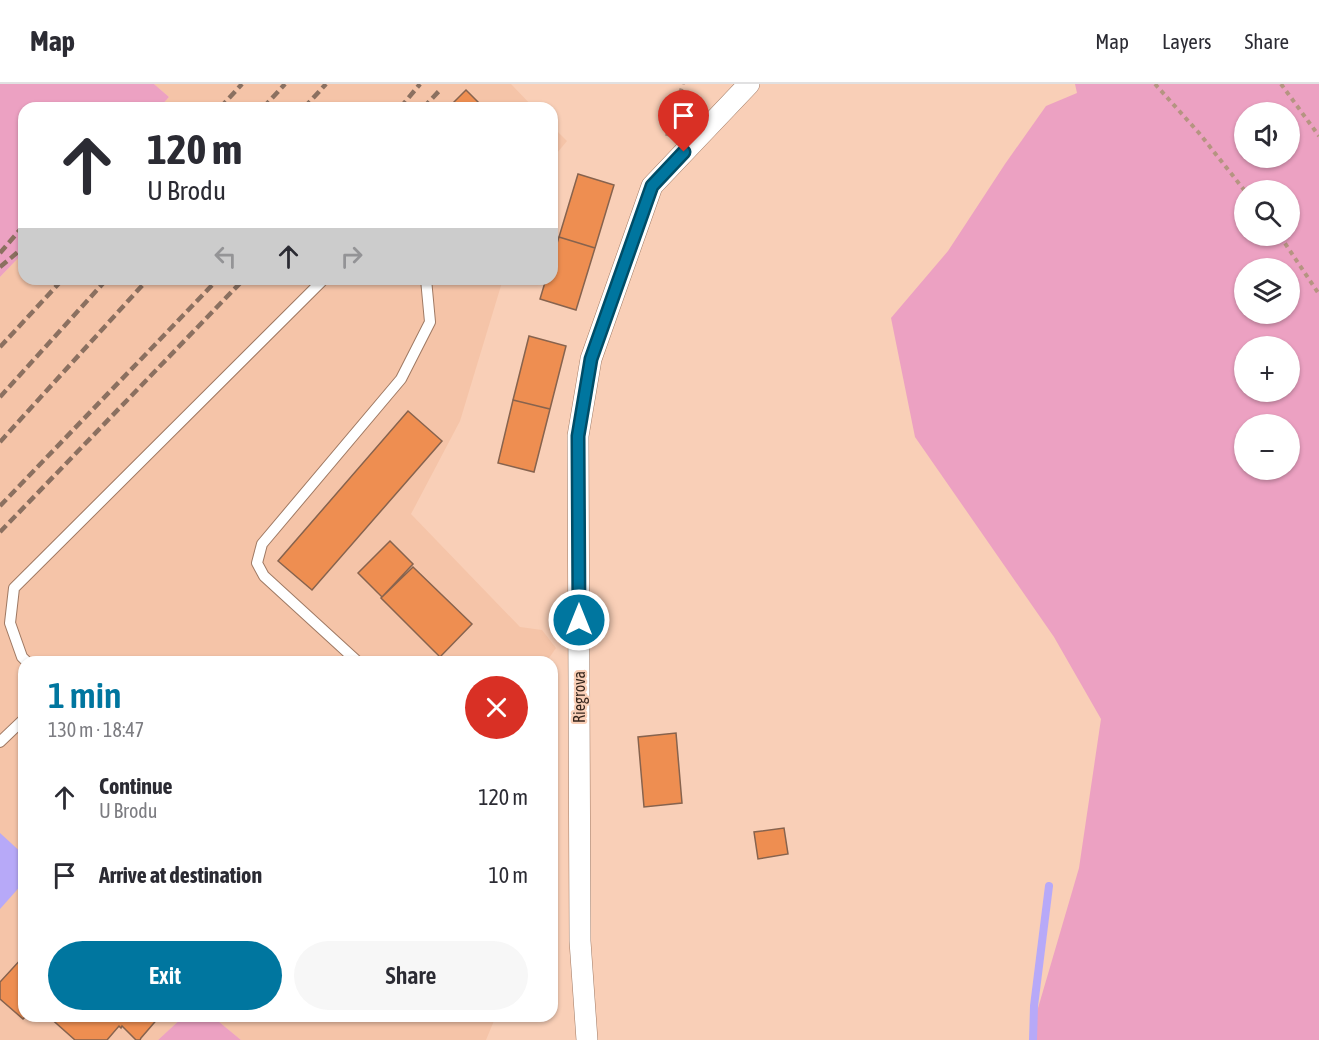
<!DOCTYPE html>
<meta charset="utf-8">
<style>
:root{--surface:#fff;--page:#f7f7f7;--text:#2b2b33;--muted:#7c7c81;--line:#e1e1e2;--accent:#00769f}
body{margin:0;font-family:"Asap Condensed",sans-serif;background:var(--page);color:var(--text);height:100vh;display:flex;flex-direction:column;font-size:22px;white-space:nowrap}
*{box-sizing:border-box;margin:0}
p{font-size:20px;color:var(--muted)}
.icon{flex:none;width:33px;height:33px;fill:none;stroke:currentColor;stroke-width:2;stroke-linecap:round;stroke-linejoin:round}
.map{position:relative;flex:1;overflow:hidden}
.details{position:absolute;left:18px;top:572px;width:540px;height:366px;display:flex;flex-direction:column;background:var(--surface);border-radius:18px;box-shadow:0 2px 4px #0004}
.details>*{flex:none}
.banner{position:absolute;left:18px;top:18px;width:540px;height:183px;border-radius:18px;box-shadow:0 2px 4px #0004;background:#fff;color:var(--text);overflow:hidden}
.fabs{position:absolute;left:1234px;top:18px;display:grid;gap:12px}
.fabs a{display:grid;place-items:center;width:66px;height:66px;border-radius:50%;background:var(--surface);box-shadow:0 2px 4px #0004;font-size:30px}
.pin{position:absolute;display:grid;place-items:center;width:51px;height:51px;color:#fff;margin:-62px -26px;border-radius:50% 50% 50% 0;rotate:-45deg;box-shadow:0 0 6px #0007}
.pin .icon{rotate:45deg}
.me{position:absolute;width:66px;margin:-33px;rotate:0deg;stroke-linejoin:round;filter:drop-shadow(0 0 4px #0008)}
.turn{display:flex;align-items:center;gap:21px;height:126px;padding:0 30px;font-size:27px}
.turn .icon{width:78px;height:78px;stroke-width:2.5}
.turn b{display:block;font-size:42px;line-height:51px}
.lanes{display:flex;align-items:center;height:57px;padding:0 30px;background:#0003;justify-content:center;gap:30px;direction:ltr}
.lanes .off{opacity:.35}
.round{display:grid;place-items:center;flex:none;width:63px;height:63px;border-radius:32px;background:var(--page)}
.head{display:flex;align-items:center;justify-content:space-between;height:102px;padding:0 30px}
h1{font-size:36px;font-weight:600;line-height:45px;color:var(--accent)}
.cta{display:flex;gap:12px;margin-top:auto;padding:12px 30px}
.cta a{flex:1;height:69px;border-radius:36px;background:var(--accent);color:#fff;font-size:24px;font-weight:600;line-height:69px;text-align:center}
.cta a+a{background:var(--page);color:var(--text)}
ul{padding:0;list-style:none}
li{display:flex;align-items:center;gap:18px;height:78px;padding:0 30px}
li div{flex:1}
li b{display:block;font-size:22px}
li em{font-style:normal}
header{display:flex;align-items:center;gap:36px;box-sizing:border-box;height:84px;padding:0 30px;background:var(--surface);border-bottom:2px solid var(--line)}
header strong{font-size:28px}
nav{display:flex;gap:33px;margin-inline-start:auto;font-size:21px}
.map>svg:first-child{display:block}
.built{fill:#f5c4a8}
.green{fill:#eca1c2;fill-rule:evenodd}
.water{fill:#b7a9f8}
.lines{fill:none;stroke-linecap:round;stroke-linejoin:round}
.stream{stroke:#b7a9f8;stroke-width:8}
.building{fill:#ee8e51;stroke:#87634e;stroke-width:1.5}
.service-casing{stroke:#9f7963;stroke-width:12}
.minor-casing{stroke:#9f7963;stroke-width:22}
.path{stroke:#b59481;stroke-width:4;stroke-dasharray:4.5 4.5;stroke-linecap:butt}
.service{stroke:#fff;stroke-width:10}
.minor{stroke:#fff;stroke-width:21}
.rail{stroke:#8b7060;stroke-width:4.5;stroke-dasharray:9 4.5;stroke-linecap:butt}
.route-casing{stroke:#004d67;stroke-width:15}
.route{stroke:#00769f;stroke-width:10}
.labels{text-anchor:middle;stroke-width:4.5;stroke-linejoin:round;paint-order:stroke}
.street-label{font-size:16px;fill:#35251c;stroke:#f9cfb7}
</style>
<header>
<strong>Map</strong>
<nav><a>Map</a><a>Layers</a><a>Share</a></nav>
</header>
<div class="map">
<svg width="1319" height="956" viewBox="0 0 1319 956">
<rect width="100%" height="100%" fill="#f9cfb7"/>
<path class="built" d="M154 0H511L534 24H159L169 13Z
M552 42 567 57 552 75Z
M24 168V195H503L460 337 411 430 520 543 542 546 556 564 547 577 24 578V932H184L158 956H0V193Z
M212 932H496L486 956H241Z"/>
<path class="green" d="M0 0H154L169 13 159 24H24V168L0 193Z
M1075 0H1319V956H1032L1031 948 1079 784 1101 635 1054 553 915 353 891 234 948 167 1005 80 1046 22 1077 9ZM1245 28H1290V74H1245ZM1245 106H1290V152H1245ZM1245 184H1290V230H1245ZM1245 262H1290V308H1245ZM1245 340H1290V386H1245Z
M184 932H212L241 956H158Z"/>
<path class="water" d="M0 749 24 771V798L0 825Z"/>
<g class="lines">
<path class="stream" d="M1033 956 1034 922 1049 802"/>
</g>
<path class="building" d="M466 6 484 24H448Z
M578 90 614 101 595 164 559 153Z
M559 153 595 164 576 226 540 215 546 195H552V175Z
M529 252 566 262 550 325 513 316Z
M513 316 550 325 534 388 498 379Z
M408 327 442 357 312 506 278 477Z
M390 457 413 480 382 513 358 489Z
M413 483 472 540 440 573 381 514Z
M676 649 682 719 644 723 638 653Z
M784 744 788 770 758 775 754 748Z
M22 874 24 876V932H26L23 935 0 915V898Z
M48 932H160L141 954 140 956H136L122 942 121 944 119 942 107 956H75Z"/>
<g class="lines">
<defs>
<path id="service" d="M27 578 22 573 10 539 14 504 324 195
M358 578 264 492 257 479 262 460 401 295 430 238 426 195
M0 658 24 635"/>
<path id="minor" d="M587 956 580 857 578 352 591 275 652 102 749 0"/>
</defs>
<use href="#service" class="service-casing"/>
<use href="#minor" class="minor-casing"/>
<path class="path" d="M1155 0 1199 49 1245 107
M1281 0 1319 52
M667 52 683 0
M1280 152 1319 210"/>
<use href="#service" class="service"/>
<use href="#minor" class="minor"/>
<path class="rail" d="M220 24 242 0
M263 24 285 0
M304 24 326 0
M400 24 420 0
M423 24 440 6
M0 169 24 141
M0 183 24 163
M0 263 63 195
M0 313 107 195
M0 358 148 195
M0 422 218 195
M0 448 244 195"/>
</g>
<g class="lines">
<defs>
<path id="route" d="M579 536 578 352 591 275 652 102 684 68"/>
</defs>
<use href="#route" class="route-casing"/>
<use href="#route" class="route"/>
</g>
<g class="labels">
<g class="street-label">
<text transform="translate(579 613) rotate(-90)" y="6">Riegrova</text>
</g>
</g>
</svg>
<div class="fabs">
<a><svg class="icon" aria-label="sound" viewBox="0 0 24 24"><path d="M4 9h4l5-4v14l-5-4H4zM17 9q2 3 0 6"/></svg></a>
<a><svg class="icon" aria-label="search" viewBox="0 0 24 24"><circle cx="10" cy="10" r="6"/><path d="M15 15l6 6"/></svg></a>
<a><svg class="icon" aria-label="layers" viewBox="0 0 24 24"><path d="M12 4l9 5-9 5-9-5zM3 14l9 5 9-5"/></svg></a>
<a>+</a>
<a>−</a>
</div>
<div class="pin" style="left:684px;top:68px;background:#d93025"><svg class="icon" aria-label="arrive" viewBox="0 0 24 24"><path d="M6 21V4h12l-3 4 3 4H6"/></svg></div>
<svg class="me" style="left:579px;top:536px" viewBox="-20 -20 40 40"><circle r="17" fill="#00769f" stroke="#fff" stroke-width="3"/><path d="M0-11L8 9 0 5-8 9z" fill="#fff"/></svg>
<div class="banner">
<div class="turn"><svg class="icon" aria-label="ahead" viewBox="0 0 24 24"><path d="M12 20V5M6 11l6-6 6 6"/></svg><div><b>120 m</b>U Brodu</div></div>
<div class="lanes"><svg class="icon off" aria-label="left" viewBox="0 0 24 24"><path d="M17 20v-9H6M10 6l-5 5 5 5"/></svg><svg class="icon" aria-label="ahead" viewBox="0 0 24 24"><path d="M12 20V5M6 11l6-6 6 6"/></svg><svg class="icon off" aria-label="right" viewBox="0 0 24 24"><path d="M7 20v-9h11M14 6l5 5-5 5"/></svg></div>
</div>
<section class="details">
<div class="head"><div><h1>1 min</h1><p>130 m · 18:47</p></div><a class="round" style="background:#d93025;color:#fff"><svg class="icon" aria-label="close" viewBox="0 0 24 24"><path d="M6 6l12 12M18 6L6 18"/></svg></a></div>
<ul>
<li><svg class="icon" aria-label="ahead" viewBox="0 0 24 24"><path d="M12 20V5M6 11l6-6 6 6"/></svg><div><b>Continue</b><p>U Brodu</p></div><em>120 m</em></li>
<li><svg class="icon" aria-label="arrive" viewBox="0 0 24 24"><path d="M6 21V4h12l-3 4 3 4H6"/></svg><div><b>Arrive at destination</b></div><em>10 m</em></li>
</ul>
<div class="cta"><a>Exit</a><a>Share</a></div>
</section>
</div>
